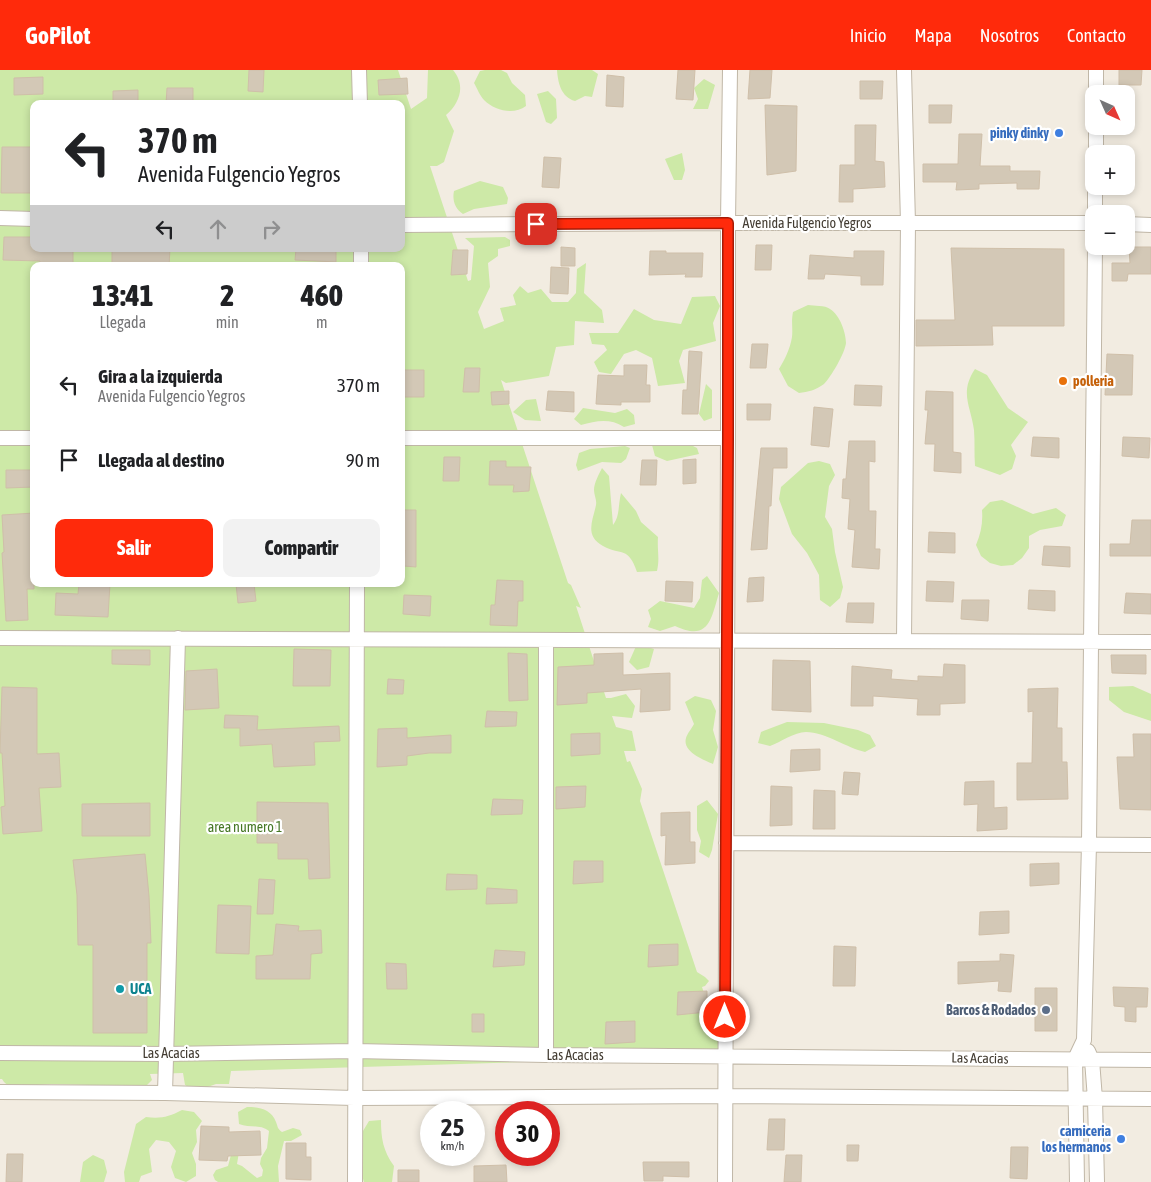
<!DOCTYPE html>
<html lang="es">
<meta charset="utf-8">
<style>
:root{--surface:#fff;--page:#f2f2f2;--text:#202124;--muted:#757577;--accent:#ff2a0b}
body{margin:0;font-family:"Asap Condensed",sans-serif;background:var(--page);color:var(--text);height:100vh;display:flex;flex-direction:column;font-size:19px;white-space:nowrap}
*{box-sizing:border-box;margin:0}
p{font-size:16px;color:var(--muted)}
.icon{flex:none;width:28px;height:28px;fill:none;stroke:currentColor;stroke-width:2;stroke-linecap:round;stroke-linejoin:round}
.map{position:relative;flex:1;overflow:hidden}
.side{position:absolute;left:30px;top:192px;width:375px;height:325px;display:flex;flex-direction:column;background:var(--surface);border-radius:10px;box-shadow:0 2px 8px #0003}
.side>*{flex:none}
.top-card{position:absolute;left:30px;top:30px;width:375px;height:152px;border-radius:10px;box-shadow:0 2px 8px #0003;background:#fff;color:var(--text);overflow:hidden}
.needle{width:32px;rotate:135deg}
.controls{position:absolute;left:1085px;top:15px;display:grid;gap:10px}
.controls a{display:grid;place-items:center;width:50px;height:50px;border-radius:10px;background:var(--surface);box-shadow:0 2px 8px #0003;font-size:25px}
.speed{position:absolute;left:420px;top:1031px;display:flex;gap:10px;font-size:25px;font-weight:700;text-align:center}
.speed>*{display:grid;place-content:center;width:65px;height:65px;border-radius:50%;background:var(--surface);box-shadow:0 2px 8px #0003;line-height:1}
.speed small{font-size:12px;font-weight:400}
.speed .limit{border:8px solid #d22;background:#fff;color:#111}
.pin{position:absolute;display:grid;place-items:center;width:42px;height:42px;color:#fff;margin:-21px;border-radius:10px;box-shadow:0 2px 8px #0006}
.me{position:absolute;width:55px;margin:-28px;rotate:0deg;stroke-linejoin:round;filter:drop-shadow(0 0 4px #0008)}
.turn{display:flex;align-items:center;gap:18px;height:105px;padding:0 25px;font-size:22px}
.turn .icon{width:65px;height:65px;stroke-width:2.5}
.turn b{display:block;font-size:35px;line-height:42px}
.lanes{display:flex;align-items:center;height:48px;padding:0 25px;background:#0003;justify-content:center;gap:25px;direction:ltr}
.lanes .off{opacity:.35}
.eta{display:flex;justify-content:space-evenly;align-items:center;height:85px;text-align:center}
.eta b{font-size:30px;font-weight:800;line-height:35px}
.action{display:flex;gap:10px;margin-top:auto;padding:10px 25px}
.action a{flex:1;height:58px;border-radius:10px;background:var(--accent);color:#fff;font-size:20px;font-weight:800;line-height:58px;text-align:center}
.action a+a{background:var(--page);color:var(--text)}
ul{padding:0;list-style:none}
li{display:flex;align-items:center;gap:15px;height:75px;padding:0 25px}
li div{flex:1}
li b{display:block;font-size:19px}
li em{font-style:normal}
header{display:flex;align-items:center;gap:30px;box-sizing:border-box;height:70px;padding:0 25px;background:var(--accent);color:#fff}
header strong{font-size:24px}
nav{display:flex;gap:28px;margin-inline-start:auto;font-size:18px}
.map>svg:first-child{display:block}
.green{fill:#cde9a7;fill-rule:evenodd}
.building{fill:#d3c8b6;stroke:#cfbfa9}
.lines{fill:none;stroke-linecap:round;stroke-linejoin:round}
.minor-casing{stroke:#c0b7a7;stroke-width:16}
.minor{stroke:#fff;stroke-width:14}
.route-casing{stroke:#a61b07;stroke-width:12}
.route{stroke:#ff2a0b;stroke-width:9}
.shop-dot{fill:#3f7fe0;stroke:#fff;stroke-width:2}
.food-dot{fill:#e8710a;stroke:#fff;stroke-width:2}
.culture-dot{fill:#0f9aa8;stroke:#fff;stroke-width:2}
.service-dot{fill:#5c6f8a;stroke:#fff;stroke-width:2}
.labels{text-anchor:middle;stroke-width:4.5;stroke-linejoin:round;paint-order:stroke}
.shop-label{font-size:14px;font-weight:bold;fill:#366cbe;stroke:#fff;text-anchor:end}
.street-label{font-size:14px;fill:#433c32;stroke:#fff}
.food-label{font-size:14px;font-weight:bold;fill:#c56008;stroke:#fff;text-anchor:start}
.park-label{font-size:14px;fill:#457724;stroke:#fff}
.culture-label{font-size:14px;font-weight:bold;fill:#0d838f;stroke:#fff;text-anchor:start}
.service-label{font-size:14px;font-weight:bold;fill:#4e5e75;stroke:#fff;text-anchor:end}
</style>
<header>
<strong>GoPilot</strong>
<nav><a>Inicio</a><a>Mapa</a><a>Nosotros</a><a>Contacto</a></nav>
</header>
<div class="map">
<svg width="1151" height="1112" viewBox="0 0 1151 1112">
<rect width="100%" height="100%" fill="#f2ece1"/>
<path class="green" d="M0 0H398L411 39 427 28 428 0H453C466 15 460 33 446 45L454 61 444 92 437 96H430L468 211 471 210 474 176 465 168 505 167 510 170V176L498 179V186L488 193 490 217 478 242 484 259 504 251 500 238 516 235 513 225 520 216 528 223 541 219 552 232H568L576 223 577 199 586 193 584 223 602 240 604 253 575 251 574 275 556 277 549 306 506 313 501 310 568 513 571 515 581 538 576 536 606 628H611L626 624 635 636 632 648 612 646 616 657 632 661 636 681H624L627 692 630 691 642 719 640 731 697 902 705 907 709 911 705 916 702 917 725 986 231 1001 229 1014H216L196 1021 185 1015 183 1003 150 1004 152 1010 146 1016 102 1018 89 1015 51 1014 37 1015 14 1021 4 1012 2 1009H0ZM34 34H401V179H34ZM34 196H401V514H34Z
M485 0H501L507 3 512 13 525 25 526 36C514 45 495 41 484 30 480 26 477 18 474 13L480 1Z
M557 0H592L598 4 592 27 585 26 575 31C561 27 558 13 557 0Z
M704 9 715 15 708 39H693L698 29 694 18Z
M548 21 556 29 557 48 551 54 546 52 537 24Z
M682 83 685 100 682 110H674L665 89Z
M480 111 503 117 508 128 507 134 474 139 463 144C455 139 452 130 454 121Z
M715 226 720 236 713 253 716 271 683 280 679 291 685 313 658 316 652 288 636 280 624 284 611 304 599 302 594 292 607 280 604 275 592 274 589 263H618L634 239 654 250 681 254 692 227Z
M808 235C814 236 825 235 830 239 840 245 846 263 846 273 845 283 831 307 824 314 816 320 808 322 799 323L788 316 779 299C785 289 790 279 792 267 793 258 791 252 793 242Z
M975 299 987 305 1008 338 1028 352 1011 375 1016 386 1012 399 1000 405 975 396C974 384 975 372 974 360 971 336 959 323 975 299Z
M706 314 712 320V348L704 351 699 344Z
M536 329 541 351 525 350 513 342 526 330Z
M583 338 615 343 627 339 634 345 635 354 624 357C610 348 596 351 581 355L574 349Z
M687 373 697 378 699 384 667 391 655 386 652 375Z
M625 376 630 378 626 389 621 393 602 392 578 401 576 395 579 383 590 379Z
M819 391 830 394 835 405 829 416 825 447 832 459 835 482 843 517 840 528 830 537 820 530 819 505 807 483 792 464 779 429 781 417 808 393Z
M602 398 609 406 613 455C620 446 618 435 621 423L636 441 641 452 658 467C657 480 660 488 657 501L637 502C628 476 622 486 603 476 584 466 593 450 596 435 597 430 594 425 594 420 594 413 599 404 602 398Z
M1002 430 1033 444 1056 438 1066 445 1062 456 1040 460 1029 466V478L1022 488 1013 495 1001 496 990 493 981 486 976 475C981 463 983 453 982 440L990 432Z
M707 506 719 523C711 549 709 572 675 556L660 561 648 557 651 549 648 540 660 531 694 538 700 528 702 510Z
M637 574 654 579 649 597 637 600 629 592Z
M1133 616 1151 624V651L1124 642 1109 630V617Z
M695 626 711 630 716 641 713 660 718 677 713 694C704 690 682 682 686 668 687 664 692 658 694 654L685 632Z
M787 652 824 653 858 660 870 665 876 676 865 682C847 678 825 662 806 662 794 662 781 672 770 676L758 673 761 662Z
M707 730 718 744 712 780 709 788 699 782 701 771 697 760V736Z
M247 1037C259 1037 271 1039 276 1052 278 1057 277 1058 282 1062L293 1058 300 1060 302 1065 291 1071H284L278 1096 279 1112H218L215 1110 213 1105 216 1100 228 1096 231 1085 239 1082 237 1094 242 1096 257 1108 262 1106 263 1100 260 1094 261 1088 267 1078 269 1061C260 1054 249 1058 239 1054L238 1042Z
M182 1040 194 1042 202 1051 196 1060 197 1072 192 1083 196 1094V1106L186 1112 175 1108 171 1097 176 1081 169 1072 156 1070 149 1079 152 1102 141 1106 139 1112H125L124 1102 136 1054 146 1047C160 1049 169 1047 182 1040Z
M381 1050C381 1068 383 1081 394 1096L392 1112H364L359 1096 363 1061 369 1051Z
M93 1085 104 1090 107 1102 104 1112H80L83 1092Z"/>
<path class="building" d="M249 0H264L263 22 248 21Z
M678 0H695L693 30 676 29Z
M750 0H772L770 28 748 29Z
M1119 0H1142L1141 15H1119Z
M607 5 624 7 623 37 606 36Z
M43 7V24L14 25V8Z
M407 8 408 24 379 25 378 10Z
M860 11H883L882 29H860Z
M167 18H193V34H166Z
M138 20V34H113V21Z
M765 35 797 36 796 101 767 105Z
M929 35H952L951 53H929Z
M855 55H876L875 91 884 92 885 117 853 119V132H839L840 95H855Z
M959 64H982L980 96H1010V101H1040L1039 119H1017V113L979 114V119L956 120 957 112H923V94H958Z
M2 77H34V123H1Z
M544 87 561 88 559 118 542 117Z
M4 167H34V179H73V196H40V191L3 190Z
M756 175H772L771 200H755Z
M561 177 575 178V196H561Z
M1129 177H1151V204H1128L1127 211H1112V193H1130Z
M951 178 1064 179V256H992L993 275 916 276V250H955Z
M112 179H170L169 196H137V195L112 193Z
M296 179H336V192L295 190Z
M453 180H468L467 204 451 205Z
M650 181H666V183H703L702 207H685L686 204 649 205Z
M854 181H884L883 215H861V206L825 204 824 209H808L810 185 854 188Z
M551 197 569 198 568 224 550 223Z
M752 274H768L766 298H750Z
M689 281 702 282 698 344H682L683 320H687Z
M1107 284 1133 285 1132 325H1105Z
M624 295H647L646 315H650V332H621V335L596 334 598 305 624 306Z
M465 298H480L479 322H463Z
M401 300H424V327H401Z
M855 315 882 316 881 336 854 335Z
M509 321V334L492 335 491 322Z
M548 321 574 322V342L546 340Z
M926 321 953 322V382L961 383V403L934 401 935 374H925L928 340H925Z
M747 334H771L770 350H747Z
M814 337 833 339 829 377 811 375Z
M1033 367 1059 368V388L1031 386Z
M1123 367 1150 368 1149 388 1122 386Z
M849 371H875V392L869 391V441H876L875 479H880L879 499 852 497 855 460 848 459 850 429 842 428 843 409H846Z
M761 378H787V398H773L771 436H769L767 479 751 480Z
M444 387H460L459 411H443Z
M696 389V413L683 414V390Z
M642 390H657L656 415H640Z
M490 391H506V397H531L529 421 513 422 514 415H489Z
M6 400H34V417L6 418Z
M401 440H416V497L404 496 405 480H401Z
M34 443V463H32L34 519H27L28 550 6 551 2 483 4 482 2 445Z
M1132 450H1151V486H1110V474H1130Z
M929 462 955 463V483L928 482Z
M1044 476 1070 477V497L1042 495Z
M764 507 763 531 747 532 749 508Z
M497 510 523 511V531H518L517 556 490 555 491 535H495Z
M666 511 693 512 692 532 665 531Z
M927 511 954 512 953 532 926 531Z
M79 514H110L108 547 55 545 56 523 78 524Z
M236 514H254L256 531 238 533Z
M1029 520 1055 521V541L1028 539Z
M1126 523 1151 524V544L1124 543Z
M404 525 431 526 430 546 403 544Z
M962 530H989L988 551 961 549Z
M848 533H874L873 553 846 552Z
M294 579 331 580 330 616H293Z
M112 580H150V595L112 594Z
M508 583 527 584 528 630 509 631Z
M623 583V605L670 603V640L640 642 641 619 587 623V633L557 635 558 597 594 595V584Z
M1111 585H1146V604L1112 603Z
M773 590 810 591 811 642 772 640Z
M944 594 965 595V633L940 634V645H917L918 629 873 626V636H851L852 596 892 600 891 609 918 611V606L943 607Z
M217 599 219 638 185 640 186 601Z
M388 609 404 610 403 624H387Z
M2 617 37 618V684L59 683 61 717 39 718 42 761 3 764 1 737 5 736 2 683H0Z
M1058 618 1057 658H1062V692H1067L1068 729 1017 730V693H1032L1033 641 1028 642V619Z
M487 641 517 642 516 656 485 657Z
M225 645 258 646 257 660 339 656 340 671 314 672 315 695 274 697 272 674 240 676V658H224Z
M407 658V668L451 665V683H429L407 686V695L377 697 378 659Z
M600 663V684L571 686V664Z
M1133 664H1151V740L1120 739 1117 687H1134Z
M820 679V700L790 702 791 680Z
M844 702 860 703 858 725 842 724Z
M994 711V738L1007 737V759L977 761 978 734 964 735 965 712Z
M586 716 585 737 556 739V717Z
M771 716 792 717V755L770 756Z
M814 720 835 721V759H813Z
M493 729 523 730 522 744 491 745Z
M257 732 328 733 330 808 309 809 308 789H278V773H257Z
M150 733V766H82V734Z
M690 742V772H695V793L665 795 666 765 661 766V743Z
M145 784 149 826 151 873H147V963H93V875H78L77 825 73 790Z
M574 791H603V812L573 814Z
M1059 793V814L1030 816V794Z
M447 804 477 805V819L446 820Z
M259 809 275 810 273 844H257Z
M487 818 517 820V833L486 834Z
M218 835 251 836 249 884 216 883Z
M1009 841V863L979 865 980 842Z
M276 854 299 856 298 861 321 860 322 883 311 884 310 909H256V886L273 885Z
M678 874V895L648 897 649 875Z
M834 876 856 877 855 916H833Z
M495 880 525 882 524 895 493 897Z
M1000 884 1014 885 1011 922 998 921 999 911 958 914V892L1000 891Z
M386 893 406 894 407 919H387Z
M1113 917 1148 918 1147 937H1136V952L1125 951V937L1114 936Z
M1035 918H1057V961H1035Z
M707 921V942L677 945 678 922Z
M472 944H484V962H472Z
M635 951V972L605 974 606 952Z
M769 1049H785L784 1080H767Z
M201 1056 229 1057V1062L260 1061 261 1085 228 1086 227 1091 199 1090Z
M286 1073H306V1087H311V1110L286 1109Z
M847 1075H859L858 1091H847Z
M1011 1077H1028L1027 1109 1010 1108Z
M7 1084H23L22 1112H6Z
M786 1085H802L801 1112H784Z
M643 1092H689V1107L663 1106V1111H644Z
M506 1095 507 1112H474V1096Z
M398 1100H419V1112H398Z"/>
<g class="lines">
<defs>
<path id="minor" d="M359 0 360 34
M904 0 908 153 904 570
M1096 24V0
M1096 84V56
M1095 144V116
M0 148 34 149
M1126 154 1151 155
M401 155 728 153H1094
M361 196V179
M0 368H34
M401 368H728
M0 568 1151 572
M546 570V985
M726 773 1151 775
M1088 981 1092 990 1095 1029 1097 1112
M0 983 166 984 355 981 546 985 1151 990
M0 1022 165 1023 354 1028 725 1026 1151 1029
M165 1023 178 568
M355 1112 357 514
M725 1112 728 368V153L730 0
M1077 1112 1075 989 1084 970 1089 774 1095 176"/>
</defs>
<use href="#minor" class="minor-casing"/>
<use href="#minor" class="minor"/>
</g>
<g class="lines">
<defs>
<path id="route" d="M536 154 728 153V368L725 947"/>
</defs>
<use href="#route" class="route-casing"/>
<use href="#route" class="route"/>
</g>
<g class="shop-dot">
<circle cx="1059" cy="63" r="5"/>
<circle cx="1121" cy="1069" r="5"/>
</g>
<circle class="food-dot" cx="1063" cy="311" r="5"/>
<circle class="culture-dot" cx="120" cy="919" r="5"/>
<circle class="service-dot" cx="1046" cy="940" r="5"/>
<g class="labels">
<g class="shop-label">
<text x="1049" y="68">pinky dinky</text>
<text x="1111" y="1066">carniceria<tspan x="1111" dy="16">los hermanos</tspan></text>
</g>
<g class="street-label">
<text x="807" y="158">Avenida Fulgencio Yegros</text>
<text x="171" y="988">Las Acacias</text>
<text x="575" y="990">Las Acacias</text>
<text transform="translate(980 988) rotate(1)" y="5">Las Acacias</text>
</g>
<g class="food-label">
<text x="1073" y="316">polleria</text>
</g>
<g class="park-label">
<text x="245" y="762">area numero 1</text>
</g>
<g class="culture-label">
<text x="130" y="924">UCA</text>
</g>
<g class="service-label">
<text x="1036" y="945">Barcos &amp; Rodados</text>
</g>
</g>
</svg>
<div class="controls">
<a><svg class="needle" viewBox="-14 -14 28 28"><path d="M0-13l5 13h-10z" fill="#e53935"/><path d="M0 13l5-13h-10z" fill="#757577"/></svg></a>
<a>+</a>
<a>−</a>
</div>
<div class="speed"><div>25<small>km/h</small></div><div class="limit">30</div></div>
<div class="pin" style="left:536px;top:154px;background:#d93025"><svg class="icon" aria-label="arrive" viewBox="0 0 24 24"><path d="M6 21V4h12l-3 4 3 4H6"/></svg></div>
<svg class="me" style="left:725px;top:947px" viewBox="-20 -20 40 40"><circle r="17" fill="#ff2a0b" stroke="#fff" stroke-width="3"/><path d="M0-11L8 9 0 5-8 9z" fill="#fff"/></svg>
<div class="top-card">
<div class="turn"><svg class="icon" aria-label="left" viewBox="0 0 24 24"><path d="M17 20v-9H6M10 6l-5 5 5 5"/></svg><div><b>370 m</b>Avenida Fulgencio Yegros</div></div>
<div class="lanes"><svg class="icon" aria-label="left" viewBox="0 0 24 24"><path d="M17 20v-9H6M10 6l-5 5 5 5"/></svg><svg class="icon off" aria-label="ahead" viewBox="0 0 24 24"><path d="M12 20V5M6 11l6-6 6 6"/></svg><svg class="icon off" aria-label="right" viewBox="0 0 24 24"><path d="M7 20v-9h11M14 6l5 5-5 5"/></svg></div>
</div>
<section class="side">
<div class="eta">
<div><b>13:41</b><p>Llegada</p></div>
<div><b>2</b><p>min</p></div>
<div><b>460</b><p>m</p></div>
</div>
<ul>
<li><svg class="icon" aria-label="left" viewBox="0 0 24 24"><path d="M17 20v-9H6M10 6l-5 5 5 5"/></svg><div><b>Gira a la izquierda</b><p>Avenida Fulgencio Yegros</p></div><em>370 m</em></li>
<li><svg class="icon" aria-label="arrive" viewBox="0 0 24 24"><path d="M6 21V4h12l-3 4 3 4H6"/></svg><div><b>Llegada al destino</b></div><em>90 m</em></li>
</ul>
<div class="action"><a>Salir</a><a>Compartir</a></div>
</section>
</div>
